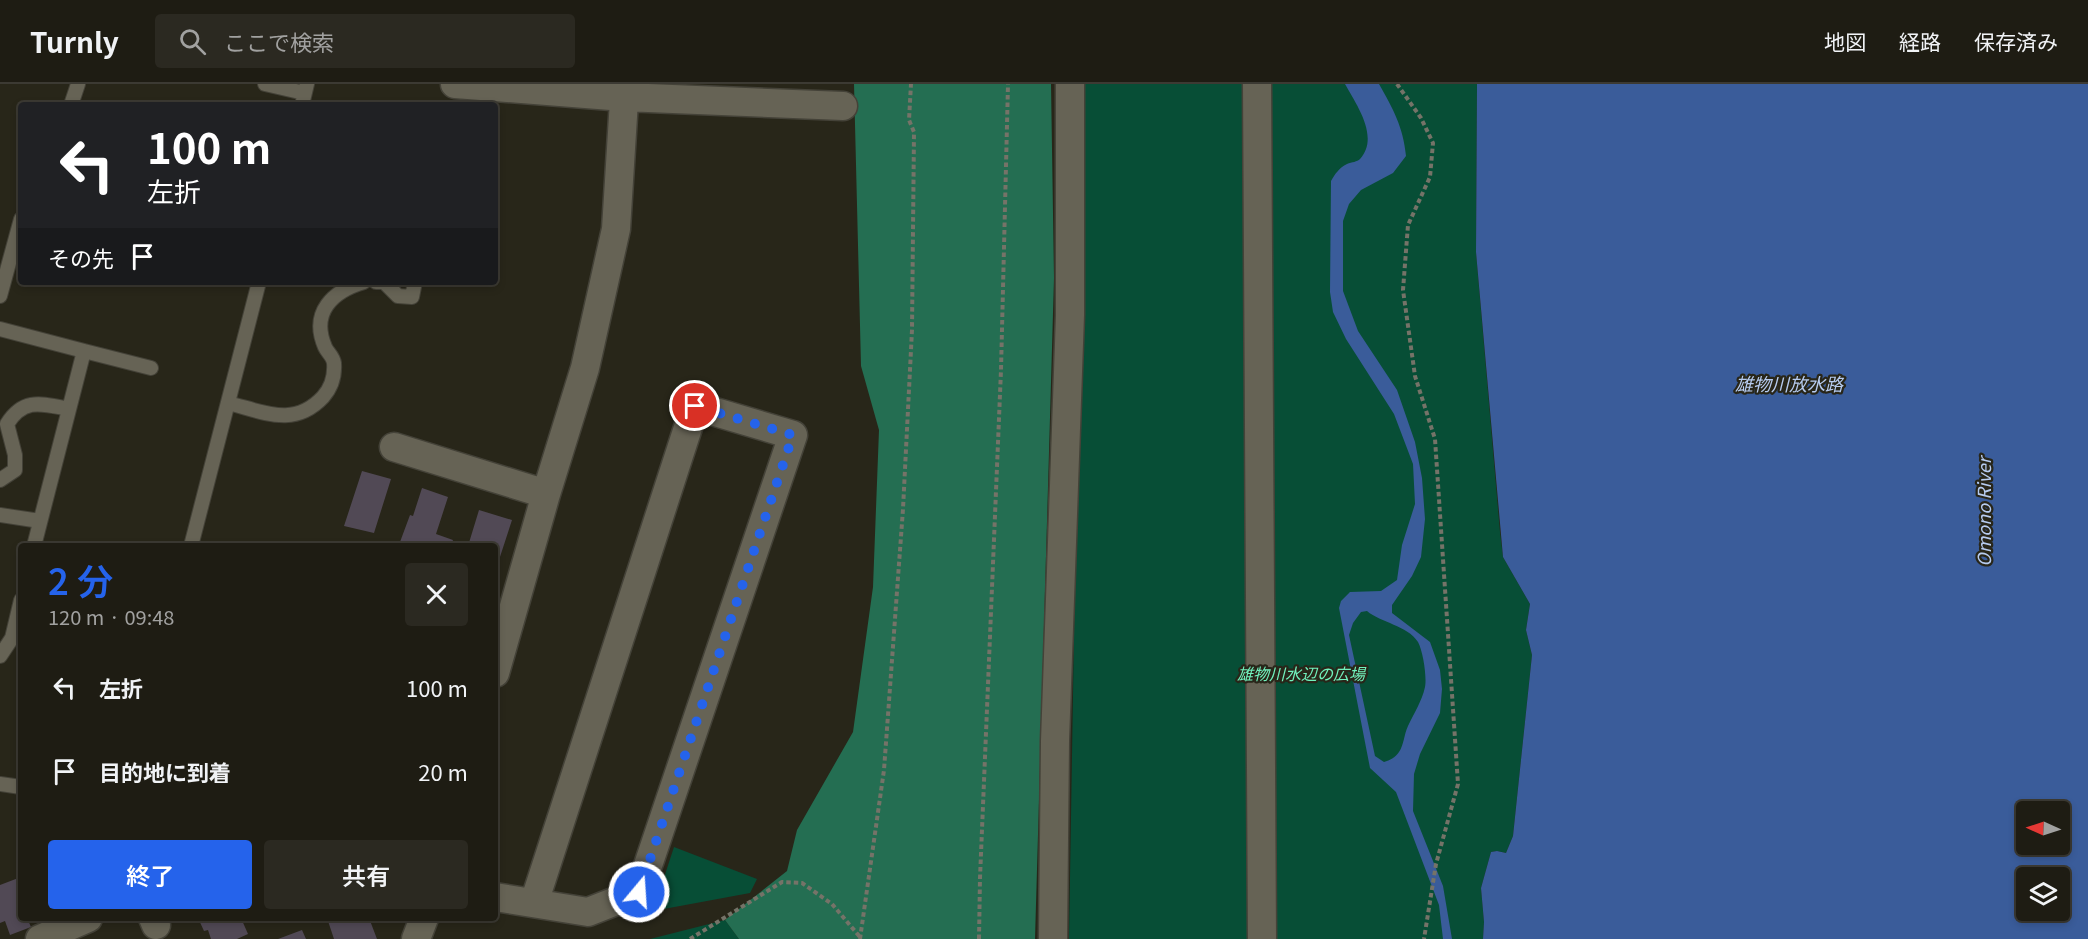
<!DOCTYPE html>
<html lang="ja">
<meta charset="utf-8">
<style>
:root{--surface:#1e1c13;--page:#2b2921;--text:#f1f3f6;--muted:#a1a1a0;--line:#3c3a33;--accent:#2563eb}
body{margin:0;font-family:Georgia,"Noto Sans JP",serif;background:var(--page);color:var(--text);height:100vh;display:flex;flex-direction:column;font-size:22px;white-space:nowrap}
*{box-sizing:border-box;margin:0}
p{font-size:20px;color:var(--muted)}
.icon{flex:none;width:33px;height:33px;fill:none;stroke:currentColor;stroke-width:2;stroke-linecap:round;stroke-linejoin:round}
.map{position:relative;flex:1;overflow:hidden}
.drawer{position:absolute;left:18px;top:459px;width:480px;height:378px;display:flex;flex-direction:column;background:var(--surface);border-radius:6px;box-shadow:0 3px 9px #0003,0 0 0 2px var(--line)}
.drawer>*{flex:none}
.banner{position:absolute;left:18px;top:18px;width:480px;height:183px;border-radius:6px;box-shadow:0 3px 9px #0003,0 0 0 2px var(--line);background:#202124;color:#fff;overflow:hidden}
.needle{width:39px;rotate:273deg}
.fabs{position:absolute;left:2016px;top:717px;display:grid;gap:12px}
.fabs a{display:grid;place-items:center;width:54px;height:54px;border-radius:6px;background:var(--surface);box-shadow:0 3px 9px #0003,0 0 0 2px var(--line);font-size:30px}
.pin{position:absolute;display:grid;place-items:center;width:51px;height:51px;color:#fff;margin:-26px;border:3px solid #fff;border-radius:50%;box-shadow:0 2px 6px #0007}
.me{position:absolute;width:66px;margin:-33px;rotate:18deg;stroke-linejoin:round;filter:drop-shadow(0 0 4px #0008)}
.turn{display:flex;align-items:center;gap:21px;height:126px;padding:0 30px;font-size:27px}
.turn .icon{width:78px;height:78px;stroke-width:2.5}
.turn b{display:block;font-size:42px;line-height:51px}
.then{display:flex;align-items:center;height:57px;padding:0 30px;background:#0003;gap:12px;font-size:22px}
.round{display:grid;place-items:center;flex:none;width:63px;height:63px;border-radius:6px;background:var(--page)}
.summary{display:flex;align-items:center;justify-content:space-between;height:102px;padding:0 30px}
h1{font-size:36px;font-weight:600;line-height:45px;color:var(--accent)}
.button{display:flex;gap:12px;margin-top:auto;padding:12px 30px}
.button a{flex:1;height:69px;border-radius:6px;background:var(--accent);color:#fff;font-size:24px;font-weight:600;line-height:69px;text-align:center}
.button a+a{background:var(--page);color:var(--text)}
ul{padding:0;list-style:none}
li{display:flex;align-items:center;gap:18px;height:84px;padding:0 30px}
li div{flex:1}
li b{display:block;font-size:22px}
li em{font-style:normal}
header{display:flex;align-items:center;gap:36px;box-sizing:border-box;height:84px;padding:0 30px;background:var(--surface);border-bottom:2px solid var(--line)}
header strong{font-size:28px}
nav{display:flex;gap:33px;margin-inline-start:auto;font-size:21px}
.search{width:420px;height:54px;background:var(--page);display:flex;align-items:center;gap:15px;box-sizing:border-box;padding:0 21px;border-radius:6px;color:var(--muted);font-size:22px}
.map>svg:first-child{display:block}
.green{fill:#074e36}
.forest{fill:#246e52}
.water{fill:#3a5c9a;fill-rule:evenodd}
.building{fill:#514955}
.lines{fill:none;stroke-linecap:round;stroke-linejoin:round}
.service-casing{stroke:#444238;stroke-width:16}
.minor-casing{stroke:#444238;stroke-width:31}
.path{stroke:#757368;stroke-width:4;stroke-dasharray:4.5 3;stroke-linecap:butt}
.service{stroke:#666355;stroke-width:14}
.minor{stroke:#666355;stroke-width:28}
.route{stroke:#2563eb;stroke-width:10;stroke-dasharray:0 18}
.labels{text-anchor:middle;stroke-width:4.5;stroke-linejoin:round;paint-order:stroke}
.park-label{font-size:16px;font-style:italic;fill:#71f2bd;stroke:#282619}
.water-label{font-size:18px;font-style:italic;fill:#b7ccf0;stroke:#282619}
</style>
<header>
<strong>Turnly</strong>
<div class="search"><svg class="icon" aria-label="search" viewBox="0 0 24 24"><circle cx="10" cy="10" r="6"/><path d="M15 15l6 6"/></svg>ここで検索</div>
<nav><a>地図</a><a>経路</a><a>保存済み</a></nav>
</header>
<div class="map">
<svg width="2088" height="855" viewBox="0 0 2088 855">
<rect width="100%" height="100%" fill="#282619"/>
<path class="green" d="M1083 0H1477L1476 168 1500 448 1503 473 1530 520 1526 546 1532 571 1513 752 1506 769 1497 767 1491 768 1481 804 1484 838 1483 855H1069Z
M674 763 757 795 750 809 653 827Z
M725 836 739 855H650Z"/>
<path class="forest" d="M854 0H1051L1054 194 1035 855H739L725 836 787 787 797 746 853 648 873 503 879 346 861 282Z"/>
<path class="water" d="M1345 0H1379C1393 25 1403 42 1406 72L1393 89 1361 106 1349 120 1343 137V207L1358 247 1397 306 1415 358 1422 394 1425 435 1421 473 1412 492 1392 521V529L1430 558 1440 586 1442 605 1440 629 1420 670 1414 690 1413 727 1443 802 1452 855H1443L1439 821 1396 708 1370 684 1339 524 1341 517 1350 508 1381 507 1397 496 1402 461 1415 420 1413 380 1394 330 1346 255 1333 228 1330 208 1331 97C1335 90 1339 84 1347 80 1352 78 1357 78 1360 75 1380 53 1356 20 1345 0ZM1367 527C1381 539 1407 541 1418 558 1423 567 1427 593 1425 603 1422 617 1414 629 1408 642 1404 650 1404 661 1399 668 1395 674 1390 676 1384 678L1375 672 1349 551 1353 539 1361 528Z
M1477 0H2088V855H1483L1484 838 1481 804 1491 768 1497 767 1506 769 1513 752 1532 571 1526 546 1530 520 1503 473 1476 168ZM2026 728H2060V760H2026ZM2026 794H2060V826H2026Z"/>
<path class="building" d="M362 387 391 395 374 449 344 442Z
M422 404 448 413 436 450 453 456 451 462H413L400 458 410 431 413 432Z
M479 426 512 436 498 479 495 478V462H468Z
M495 496 500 498 495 510Z
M21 793V834H27L31 843 10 851 5 837 0 839V801Z
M198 834H241L248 850 237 855H211L208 846 204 847Z
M337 834H369L377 855H334L328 837Z
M302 846 306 855H278Z"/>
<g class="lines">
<defs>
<path id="service" d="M265 0 304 9
M71 21 78 0
M302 21 307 0
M376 198H384L398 212 412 213 415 198
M0 212 21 135
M0 245 84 267 34 462
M84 267 151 284
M228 319C264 328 294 344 323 313 332 303 335 292 334 279 333 272 327 268 325 263 310 228 333 207 364 198
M0 396 15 386V371L7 340C24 313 42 320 69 325
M0 431 40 437
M191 462 259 198
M0 572 12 554 21 516
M0 700 21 703"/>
<path id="minor" d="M455 0 624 13 843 22
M1257 0 1262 855
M394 363 546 410
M495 589 546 410 585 284 616 145 625 0
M495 813 588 828 639 808 793 351 695 322 534 819
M153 834 156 841
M40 855 88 834
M416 855 424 834
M1053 855 1055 657 1070 231V0"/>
</defs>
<use href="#service" class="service-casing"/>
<use href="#minor" class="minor-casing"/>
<path class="path" d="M1397 0 1421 34 1433 59 1430 93 1408 141 1403 206 1415 292 1435 355 1458 700 1436 780 1424 855
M690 855 782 798 802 799 832 820 860 853
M860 855 884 686 903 425 912 246 914 48 909 36 911 0
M979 855 980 794 1001 286 1008 0"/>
<use href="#service" class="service"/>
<use href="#minor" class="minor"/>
</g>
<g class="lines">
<path class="route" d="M639 808 793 351 695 322"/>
</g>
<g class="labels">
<g class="park-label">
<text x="1301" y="596">雄物川水辺の広場</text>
</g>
<g class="water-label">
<text x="1789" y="307">雄物川放水路</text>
<text transform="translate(1985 428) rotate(-90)" y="6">Omono River</text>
</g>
</g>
</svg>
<div class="fabs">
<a><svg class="needle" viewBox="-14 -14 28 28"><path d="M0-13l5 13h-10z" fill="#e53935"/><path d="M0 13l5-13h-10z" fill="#a1a1a0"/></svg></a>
<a><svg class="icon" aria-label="layers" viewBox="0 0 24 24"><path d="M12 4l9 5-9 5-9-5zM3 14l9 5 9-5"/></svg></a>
</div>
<div class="pin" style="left:695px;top:322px;background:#d93025"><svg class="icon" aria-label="arrive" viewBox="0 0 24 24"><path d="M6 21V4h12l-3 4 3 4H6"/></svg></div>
<svg class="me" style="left:639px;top:808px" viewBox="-20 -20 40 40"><circle r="17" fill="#2563eb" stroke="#fff" stroke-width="3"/><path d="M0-11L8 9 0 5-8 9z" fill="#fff"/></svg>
<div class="banner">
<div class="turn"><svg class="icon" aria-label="left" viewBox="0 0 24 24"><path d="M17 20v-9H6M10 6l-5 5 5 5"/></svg><div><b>100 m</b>左折</div></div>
<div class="then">その先<svg class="icon" aria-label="arrive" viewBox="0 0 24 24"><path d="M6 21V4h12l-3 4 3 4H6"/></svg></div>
</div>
<section class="drawer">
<div class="summary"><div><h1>2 分</h1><p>120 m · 09:48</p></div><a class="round"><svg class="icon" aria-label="close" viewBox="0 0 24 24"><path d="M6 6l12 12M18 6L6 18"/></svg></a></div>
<ul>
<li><svg class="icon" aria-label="left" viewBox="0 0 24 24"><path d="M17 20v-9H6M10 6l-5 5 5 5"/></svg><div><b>左折</b></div><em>100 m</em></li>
<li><svg class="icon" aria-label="arrive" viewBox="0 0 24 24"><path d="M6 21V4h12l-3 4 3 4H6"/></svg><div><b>目的地に到着</b></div><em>20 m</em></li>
</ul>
<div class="button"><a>終了</a><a>共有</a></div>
</section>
</div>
